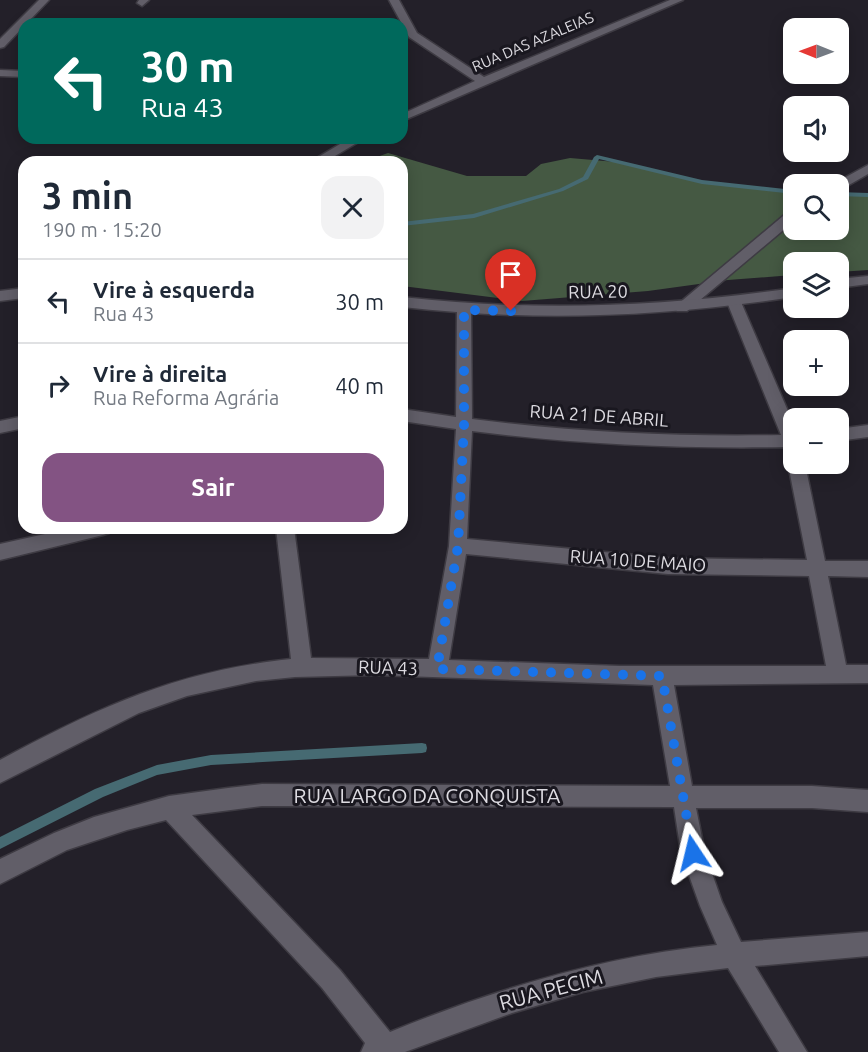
<!DOCTYPE html>
<html lang="pt">
<meta charset="utf-8">
<style>
:root{--surface:#fff;--page:#f2f2f3;--text:#1f2937;--muted:#747a83;--line:#e0e1e3;--accent:#835383}
body{margin:0;font-family:Ubuntu,sans-serif;background:var(--page);color:var(--text);height:100vh;display:flex;flex-direction:column;font-size:22px;white-space:nowrap}
*{box-sizing:border-box;margin:0}
p{font-size:20px;color:var(--muted)}
.icon{flex:none;width:33px;height:33px;fill:none;stroke:currentColor;stroke-width:2;stroke-linecap:round;stroke-linejoin:round}
.map{position:relative;flex:1;overflow:hidden}
.details{position:absolute;left:18px;top:156px;width:390px;height:378px;display:flex;flex-direction:column;background:var(--surface);border-radius:18px;box-shadow:0 3px 15px #0003}
.details>*{flex:none}
.banner{position:absolute;left:18px;top:18px;width:390px;height:126px;border-radius:18px;box-shadow:0 3px 15px #0003;background:#00695c;color:#fff;overflow:hidden}
.needle{width:39px;rotate:271deg}
.controls{position:absolute;left:783px;top:18px;display:grid;gap:12px}
.controls a{display:grid;place-items:center;width:66px;height:66px;border-radius:12px;background:var(--surface);box-shadow:0 3px 15px #0003;font-size:30px}
.pin{position:absolute;display:grid;place-items:center;width:51px;height:51px;color:#fff;margin:-62px -26px;border-radius:50% 50% 50% 0;rotate:-45deg;box-shadow:0 0 6px #0007}
.pin .icon{rotate:45deg}
.me{position:absolute;width:66px;margin:-33px;rotate:350deg;stroke-linejoin:round;filter:drop-shadow(0 0 4px #0008)}
.turn{display:flex;align-items:center;gap:21px;height:126px;padding:0 24px;font-size:27px}
.turn .icon{width:78px;height:78px;stroke-width:2.5}
.turn b{display:block;font-size:42px;line-height:51px}
.round{display:grid;place-items:center;flex:none;width:63px;height:63px;border-radius:18px;background:var(--page)}
.summary{display:flex;align-items:center;justify-content:space-between;height:102px;padding:0 24px}
h1{font-size:36px;font-weight:600;line-height:45px}
.primary-button{display:flex;gap:12px;margin-top:auto;padding:12px 24px}
.primary-button a{flex:1;height:69px;border-radius:18px;background:var(--accent);color:#fff;font-size:24px;font-weight:600;line-height:69px;text-align:center}
ul{padding:0;list-style:none}
li{display:flex;align-items:center;gap:18px;height:84px;padding:0 24px;border-top:2px solid var(--line)}
li div{flex:1}
li b{display:block;font-size:22px}
li em{font-style:normal}
.map>svg:first-child{display:block}
.forest{fill:#455943}
.lines{fill:none;stroke-linecap:round;stroke-linejoin:round}
.stream{fill:#466a72;fill-rule:evenodd}
.minor-casing{stroke:#3e3b43;stroke-width:3}
.tertiary-casing{stroke:#3e3b43;stroke-width:3}
.minor{fill:#615e68;fill-rule:evenodd}
.tertiary{fill:#615e68;fill-rule:evenodd}
.route{stroke:#1a73e8;stroke-width:10;stroke-dasharray:0 18}
.labels{text-anchor:middle;stroke-width:6;stroke-linejoin:round;paint-order:stroke}
.far-street-label{font-size:15px;fill:#dddbe1;stroke:#19171f}
.street-label{font-size:18px;fill:#dddbe1;stroke:#19171f}
.near-street-label{font-size:21px;fill:#dddbe1;stroke:#19171f}
</style>
<div class="map">
<svg width="868" height="1052" viewBox="0 0 868 1052">
<rect width="100%" height="100%" fill="#232029"/>
<path class="forest" d="M388 153 467 176H526L541 164 570 158 616 162 696 181 793 191 794 230H838L839 193 868 195V270L839 272 838 262H794L793 275 728 280 648 291 522 301 402 286V162H363Z"/>
<g class="lines">
<path class="stream" d="M597 155 702 180 794 190V194L702 184 599 159 588 179 563 191 474 218 402 226V222L473 214 559 189 583 177 594 157Z
M838 192 868 193V197L838 196Z
M422 743 426 744 427 748 426 752 422 753 211 765 157 775 103 797 0 849V837L95 789 157 765 211 755Z"/>
<defs>
<path id="minor" d="M39 0H49L4 47 0 48V39Z
M139 0H149L142 6 137 3Z
M389 0H399L417 33 484 77 670 0H683L402 121V114L475 81 409 37Z
M0 70 24 71V77L0 76Z
M350 138H365L325 162H310Z
M868 165V174L842 189 838 190V184H833Z
M794 210V221L687 311H677L675 308 677 305 789 211Z
M734 297 741 302 794 425V452L786 447C681 449 576 444 472 431L467 539 668 558 807 560 788 464 794 459V464H805L825 561H868V577L828 576 846 665H868V683L674 685 692 786H812L868 790V812L812 808H696L705 853 722 902 741 942 868 932V956L755 966 807 1052H779L728 968 656 977 583 992 512 1013 405 1052H361L365 1043 322 988 166 820 127 830 67 850 0 884V859L54 833 94 817 169 796 228 788 262 784 670 786 653 685 376 675 295 677 256 681 187 696 139 713 0 783V760C99 707 177 671 291 659L276 528H294L311 658 429 659 449 546 456 429 402 421V409L456 417 457 310 459 307 464 305 471 310 472 419C575 432 678 437 781 435L727 302ZM466 554 668 574 809 576 826 666H620L449 660ZM262 806 674 807 681 853 700 906 717 945C604 956 495 989 390 1032L340 970 192 815Z
M24 416V428L0 433V421Z
M868 425V437L838 441V429Z
M72 528H112L109 533 103 535 0 560V544Z"/>
<path id="tertiary" d="M868 276V284L838 288V279Z
M24 288V298L0 301V291Z
M794 288V297C659 317 537 322 402 307V297C536 312 661 307 794 288Z"/>
</defs>
<use href="#minor" class="minor-casing"/>
<use href="#tertiary" class="tertiary-casing"/>
<use href="#minor" class="minor"/>
<use href="#tertiary" class="tertiary"/>
</g>
<g class="lines">
<path class="route" d="M511 311 464 310V425L458 546 437 669 662 676 693 853"/>
</g>
<g class="labels">
<g class="far-street-label">
<text transform="translate(533 42) rotate(-23)" y="5">RUA DAS AZALEIAS</text>
</g>
<g class="street-label">
<text transform="translate(598 292) rotate(-1)" y="6">RUA 20</text>
<text transform="translate(599 416) rotate(4)" y="6">RUA 21 DE ABRIL</text>
<text transform="translate(638 561) rotate(4)" y="6">RUA 10 DE MAIO</text>
<text transform="translate(388 668) rotate(2)" y="6">RUA 43</text>
</g>
<g class="near-street-label">
<text x="427" y="803">RUA LARGO DA CONQUISTA</text>
<text transform="translate(551 990) rotate(-15)" y="7">RUA PECIM</text>
</g>
</g>
</svg>
<div class="controls">
<a><svg class="needle" viewBox="-14 -14 28 28"><path d="M0-13l5 13h-10z" fill="#e53935"/><path d="M0 13l5-13h-10z" fill="#747a83"/></svg></a>
<a><svg class="icon" aria-label="sound" viewBox="0 0 24 24"><path d="M4 9h4l5-4v14l-5-4H4zM17 9q2 3 0 6"/></svg></a>
<a><svg class="icon" aria-label="search" viewBox="0 0 24 24"><circle cx="10" cy="10" r="6"/><path d="M15 15l6 6"/></svg></a>
<a><svg class="icon" aria-label="layers" viewBox="0 0 24 24"><path d="M12 4l9 5-9 5-9-5zM3 14l9 5 9-5"/></svg></a>
<a>+</a>
<a>−</a>
</div>
<div class="pin" style="left:511px;top:311px;background:#d93025"><svg class="icon" aria-label="arrive" viewBox="0 0 24 24"><path d="M6 21V4h12l-3 4 3 4H6"/></svg></div>
<svg class="me" style="left:693px;top:853px" viewBox="-20 -20 40 40"><path d="M0-17L14 15 0 8-14 15z" fill="#1a73e8" stroke="#fff" stroke-width="4"/></svg>
<div class="banner">
<div class="turn"><svg class="icon" aria-label="left" viewBox="0 0 24 24"><path d="M17 20v-9H6M10 6l-5 5 5 5"/></svg><div><b>30 m</b>Rua 43</div></div>
</div>
<section class="details">
<div class="summary"><div><h1>3 min</h1><p>190 m · 15:20</p></div><a class="round"><svg class="icon" aria-label="close" viewBox="0 0 24 24"><path d="M6 6l12 12M18 6L6 18"/></svg></a></div>
<ul>
<li><svg class="icon" aria-label="left" viewBox="0 0 24 24"><path d="M17 20v-9H6M10 6l-5 5 5 5"/></svg><div><b>Vire à esquerda</b><p>Rua 43</p></div><em>30 m</em></li>
<li><svg class="icon" aria-label="right" viewBox="0 0 24 24"><path d="M7 20v-9h11M14 6l5 5-5 5"/></svg><div><b>Vire à direita</b><p>Rua Reforma Agrária</p></div><em>40 m</em></li>
</ul>
<div class="primary-button"><a>Sair</a></div>
</section>
</div>
